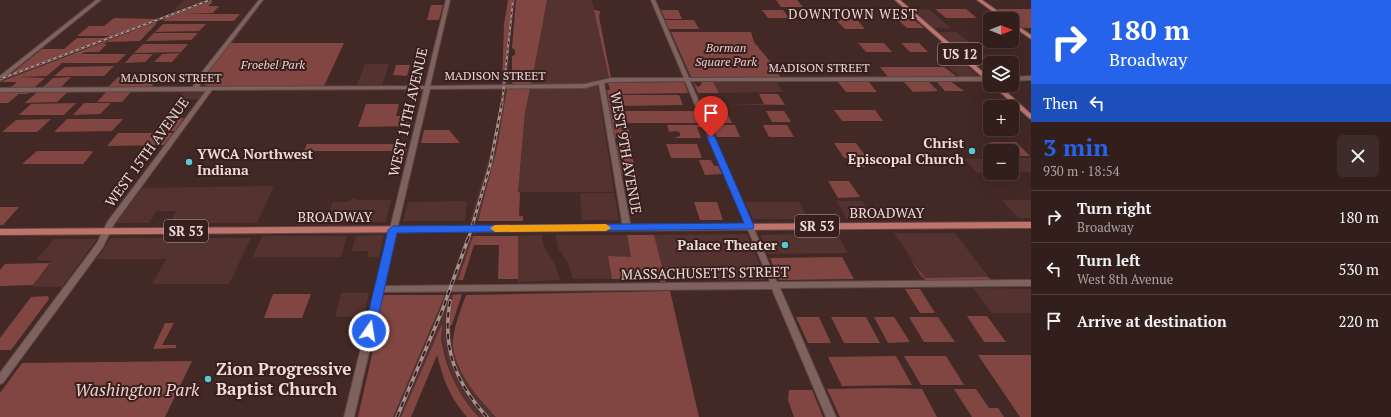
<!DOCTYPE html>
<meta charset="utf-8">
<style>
:root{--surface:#321f1c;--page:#3d2c29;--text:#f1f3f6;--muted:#a8a2a3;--line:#4d3d3b;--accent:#2563eb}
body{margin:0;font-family:"PT Serif",serif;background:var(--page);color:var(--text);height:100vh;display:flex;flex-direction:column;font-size:15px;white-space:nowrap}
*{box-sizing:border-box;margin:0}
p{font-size:13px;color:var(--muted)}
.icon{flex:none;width:22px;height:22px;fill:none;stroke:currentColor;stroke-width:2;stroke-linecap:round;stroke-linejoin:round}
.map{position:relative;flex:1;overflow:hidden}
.drawer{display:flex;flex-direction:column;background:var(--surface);width:360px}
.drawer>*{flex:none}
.top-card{background:#2563eb;color:#fff;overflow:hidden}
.needle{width:26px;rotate:90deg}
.controls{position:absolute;left:983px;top:12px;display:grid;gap:8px}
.controls a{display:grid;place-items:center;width:36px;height:36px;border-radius:6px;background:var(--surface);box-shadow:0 4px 16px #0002,0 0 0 1px var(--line);font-size:20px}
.pin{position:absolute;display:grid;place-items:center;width:34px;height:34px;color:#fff;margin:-41px -17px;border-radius:50% 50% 50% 0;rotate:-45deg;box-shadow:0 0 4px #0007}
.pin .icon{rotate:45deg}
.me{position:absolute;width:44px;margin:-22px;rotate:13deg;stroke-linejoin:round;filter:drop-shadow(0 0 3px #0008)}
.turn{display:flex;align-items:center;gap:14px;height:84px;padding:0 12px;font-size:18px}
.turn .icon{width:52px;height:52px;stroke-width:2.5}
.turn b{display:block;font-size:28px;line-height:34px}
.then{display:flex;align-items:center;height:38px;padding:0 12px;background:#0003;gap:8px;font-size:15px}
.round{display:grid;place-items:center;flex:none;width:42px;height:42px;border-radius:6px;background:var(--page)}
.head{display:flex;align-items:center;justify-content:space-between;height:68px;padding:0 12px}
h1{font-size:24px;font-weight:700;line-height:30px;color:var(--accent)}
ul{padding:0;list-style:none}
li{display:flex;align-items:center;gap:12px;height:52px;padding:0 12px;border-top:1px solid var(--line)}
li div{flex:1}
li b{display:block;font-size:15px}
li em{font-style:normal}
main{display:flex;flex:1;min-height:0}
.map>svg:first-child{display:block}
.built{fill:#53322f}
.green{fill:#814641}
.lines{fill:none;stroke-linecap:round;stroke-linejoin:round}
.secondary-casing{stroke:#5b4644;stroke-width:2}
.primary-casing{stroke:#5b4644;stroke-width:2}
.secondary{fill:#7f615e;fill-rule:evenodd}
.primary{fill:#c0736d;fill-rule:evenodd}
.rail-far2-casing{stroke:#a5918e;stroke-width:2}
.rail-far1-casing{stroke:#a5918e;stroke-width:3}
.rail-casing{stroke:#a5918e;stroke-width:3.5}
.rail-far2{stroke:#381f1d;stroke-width:1;stroke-dasharray:3;stroke-linecap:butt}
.rail-far1{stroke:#381f1d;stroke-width:1.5;stroke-dasharray:4;stroke-linecap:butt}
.rail{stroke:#381f1d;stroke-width:2;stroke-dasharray:5.5;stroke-linecap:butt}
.route{fill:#2563eb;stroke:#184099}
.slow{fill:#f59e0b}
.poi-dot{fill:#52cbd9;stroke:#381f1d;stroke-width:1.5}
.labels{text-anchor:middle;stroke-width:4;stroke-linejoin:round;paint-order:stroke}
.far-park-label{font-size:12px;font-style:italic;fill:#edd1ce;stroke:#381f1d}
.far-street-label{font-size:12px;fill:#ecdbd9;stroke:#381f1d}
.far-quarter-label{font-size:13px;letter-spacing:1px;fill:#ecdbd9;stroke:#381f1d}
.shield{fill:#381f1d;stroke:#b6a3a1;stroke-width:1}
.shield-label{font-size:13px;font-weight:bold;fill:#ecdbd9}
.street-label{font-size:14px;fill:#ecdbd9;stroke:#381f1d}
.poi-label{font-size:14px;font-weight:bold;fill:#ecdbd9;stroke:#381f1d;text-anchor:end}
.near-poi-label{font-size:17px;font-weight:bold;fill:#ecdbd9;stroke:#381f1d;text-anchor:start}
.near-park-label{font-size:17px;font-style:italic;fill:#edd1ce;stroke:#381f1d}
</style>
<main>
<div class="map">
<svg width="1031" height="417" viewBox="0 0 1031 417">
<rect width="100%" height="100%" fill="#432926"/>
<path class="built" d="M184 0H203L201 1 212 0 162 20 167 15 200 2 173 11Z
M512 0H515L509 50 508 85H503Z
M547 0H592L609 78H601L597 80 614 192H518L525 111Z
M929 9 944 22 951 28H934L913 10Z
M156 19 157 21 2 81 8 75Z
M939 32H957L980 52H961Z
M937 56H955L966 65H947Z
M365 64H389L382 85H357Z
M967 66 978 76H959L948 67Z
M713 82H777L783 92 719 93Z
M502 89H507L497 148 478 221H470L491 151 499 111Z
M186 90 202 91 203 93 199 99H179Z
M1012 158H1031V172H1012Z
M964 159H990V172L977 173Z
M274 186 257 223H170L176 211H157L149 223H116L142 188Z
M580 193H614L619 220H582Z
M355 198 357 200H391L386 222H325L333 202H348Z
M1002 200H1031V218H1018Z
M467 201 465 221H403L408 202Z
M837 201H862L873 218 847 219Z
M745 202H799L808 219H753Z
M837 233 848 253 768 254 760 235Z
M894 233H955L990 279 925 278Z
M747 234 766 280H665L654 235Z
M384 235 379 257H367L368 251H352L356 236Z
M542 235 544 247 555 264 560 280 518 282V236Z
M555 235H627L631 257H608L612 279H573L568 263 558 248Z
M262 236H347L341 257H253Z
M466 236H473L466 256 458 280H451Z
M111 238H251L229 284H152L166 259H97Z
M54 239H97L62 287H32L52 261 36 260Z
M973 288 1031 289V313H992Z
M341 293H369L364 317H335Z
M445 295H453L450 312V326L454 351 463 374 482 403 496 417H479L464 399 454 382 444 352 441 336 443 324 401 417H393Z"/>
<path class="green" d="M508 0H512L503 85H502L504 24Z
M516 0H547L531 85 513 84 512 82V56L515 55V50L512 48Z
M776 0H797L803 7H781Z
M212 1 213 2 208 6H219L213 13 183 14H240L234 21H163L166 18Z
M431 5H443L439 20H427Z
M935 9H966L977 18H946Z
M995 9H1031V28H1022L1012 21V19H1009Z
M594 10 600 11 599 17 611 78H609Z
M661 10H678L682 19H665Z
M762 10H783L789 18H768Z
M114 18 157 19 10 75 42 49H64L77 38H104L111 36H77L89 26H104Z
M851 19 853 21H858L865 29H845L836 20Z
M897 19H913L924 28H907Z
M665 20H694L699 29H669Z
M156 22V24L140 41 107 42 103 44H107L99 52H86L81 54H126L117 63H62L47 76 17 77 45 78 34 88H10L17 82H0Z
M163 24H206L199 31 155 32Z
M671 32H751L754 42 777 70 780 77H691Z
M154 33H198L191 40 146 41Z
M230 43H344L324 86H208L203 84 202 81Z
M858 43H884L892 52H866Z
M901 43H919L928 52H910Z
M143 44H188L181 52 134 53Z
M180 53 172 62H154L162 54Z
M133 54H153L145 62 125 63Z
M396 65H410L407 76 393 75Z
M114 66 104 76H54L65 67Z
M880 67H944L956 76 888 77Z
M71 77 61 87 42 88 53 78Z
M118 77H159L151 87H108Z
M868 81 877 92H846L838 82Z
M903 81H928L938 91 913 92Z
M936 81H950L964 91H945Z
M684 82 688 93 619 94 620 95H679L683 105 622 106 624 111H695L700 123H627L631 138H614L607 90H610L608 83Z
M693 82 698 87 702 84 701 82H713L719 93H698Z
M507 89H530L525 112 518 192H520L519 216H523V221H478L497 148Z
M107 91H147L131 92 122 102H97Z
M0 92H29L27 94H19L8 103H0Z
M37 92H68L57 102 25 103Z
M759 94H778L785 105 731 104H764Z
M76 103 64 115H19L31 104Z
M84 103H111L100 114 73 115Z
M366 104H399L396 116H402L399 123 413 122 412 126 358 127Z
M834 110H875L883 121H842Z
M705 111H726L732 123H710Z
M766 111H784L791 122H772Z
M184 118 175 131H158L167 119Z
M51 119 37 132H2L16 120Z
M67 119H123L112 131 54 132Z
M667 125H701L702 127H697L701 138H674L680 136V133L677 131 669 132Z
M711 125H735L740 137H717Z
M763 125H787L794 137H769Z
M424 130H449L460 143H421Z
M118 133H174L164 145 107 146Z
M990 142H1016L1030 156H1012V151H998Z
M834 143H856L867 158 861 159 865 167H858L851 158H844Z
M307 144H407L406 151H304Z
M629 144 630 147 637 176 621 175 616 145Z
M666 144H697L702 158H671Z
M37 151H91L93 152 83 164H22Z
M699 160H711L714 166H718L722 174 705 175Z
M828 181H849L860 197 838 198Z
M694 202H717L723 220H700Z
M0 207H19L3 225H0Z
M627 235H654L666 282H660L659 280 612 279 608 256 631 257Z
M473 236H518V279H498L499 245H474L463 280H458Z
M842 257 854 279 779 280 770 258Z
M909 257 925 278 987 277 992 280H926L922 277Z
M50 263 33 285 0 286V270L5 264Z
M905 289H920L935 313H920Z
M670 291 699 417H496C479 400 455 371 453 346 452 329 461 310 466 295Z
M273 294H311L302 318H264Z
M462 294 452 325 450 326V312L453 295Z
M382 295H445L393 417H358L380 319H377Z
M48 296 49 299 11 350H0V338L31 297Z
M967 316H987L1006 342H984Z
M796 317H819L831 343H808Z
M831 317H866L880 343H844Z
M874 317H894L910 342 888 343Z
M909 317H938L955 342H924Z
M165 323H174L162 345H176V348L153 349Z
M442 324C443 328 441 334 441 339 446 368 458 396 479 417H467C449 396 444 381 437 355L411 417H401Z
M978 355H1031V417H1020Z
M896 356 912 385 842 386 828 357Z
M904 356H946L964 385H921Z
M192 361 165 417H0V393L22 363Z
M887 388 922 389 937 417H840L827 389Z
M954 389H976L989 408H998L1004 417H972Z
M789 390H812L823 417H794L788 400Z"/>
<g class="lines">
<defs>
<path id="secondary" d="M96 0H101L0 81V76Z
M259 0H263L203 78 199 87 425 86 446 0H450L430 86 585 84 611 78H684L651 0H655L689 78 990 77V81H690L777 282 1031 280V286L780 288 836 417H826L772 289 383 292 354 417H344L424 89 212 90 114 224 103 247 3 383 0 384V373L97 243 108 221 206 91 0 92V88L193 87 198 77ZM685 81 770 282 384 286 430 89 585 88 599 84 623 228 624 230H630L631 228 604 83 611 82Z
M1031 76V80L1012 81V77Z"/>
<path id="primary" d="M895 0H900L990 78V83L988 82Z
M977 0H982L1009 19H1003Z
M1012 22 1031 35V39L1012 26Z
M992 85H999L1031 114V119L1029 118Z
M1031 222V228L0 235V229Z"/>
</defs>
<use href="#secondary" class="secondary-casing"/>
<use href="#primary" class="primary-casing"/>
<use href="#secondary" class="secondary"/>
<use href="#primary" class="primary"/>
<defs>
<path id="rail-far2" d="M0 79 210 0
M502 104 513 0"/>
<path id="rail-far1" d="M468 240 490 166 502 103"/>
<path id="rail" d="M450 301C442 348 455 382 487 417
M397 417 442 311 468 239"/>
</defs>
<use href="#rail-far2" class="rail-far2-casing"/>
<use href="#rail-far1" class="rail-far1-casing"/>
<use href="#rail" class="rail-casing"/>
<use href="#rail-far2" class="rail-far2"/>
<use href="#rail-far1" class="rail-far1"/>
<use href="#rail" class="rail"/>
</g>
<path class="route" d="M711 134 715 137 754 226 753 229 397 233 375 331 373 334 369 336 365 334 364 331 388 230 393 226 744 223 707 137Z"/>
<path class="slow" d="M606 224 611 228 606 231 495 232 490 228 495 225Z"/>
<g class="poi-dot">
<circle cx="972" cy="151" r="4"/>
<circle cx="189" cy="162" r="4"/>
<circle cx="785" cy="245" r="4"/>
<circle cx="208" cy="379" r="4"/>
</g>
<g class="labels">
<g class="far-park-label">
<text x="726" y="52">Borman<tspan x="726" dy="14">Square Park</tspan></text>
<text x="273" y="69">Froebel Park</text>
</g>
<g class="far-street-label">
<text x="819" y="72">MADISON STREET</text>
<text x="495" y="80">MADISON STREET</text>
<text x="171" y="82">MADISON STREET</text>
</g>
<g class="far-quarter-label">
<text x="853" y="19">DOWNTOWN WEST</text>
</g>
<g class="shield">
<rect x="938" y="43" width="44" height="22" rx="3"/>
<rect x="795" y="215" width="44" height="22" rx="3"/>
<rect x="164" y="220" width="44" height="22" rx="3"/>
</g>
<g class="shield-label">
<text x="960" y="59">US 12</text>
<text x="817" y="231">SR 53</text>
<text x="186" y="236">SR 53</text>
</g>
<g class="street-label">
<text transform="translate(408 112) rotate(-77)" y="5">WEST 11TH AVENUE</text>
<text transform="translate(147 152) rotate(-54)" y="5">WEST 15TH AVENUE</text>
<text transform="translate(626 153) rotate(80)" y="5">WEST 9TH AVENUE</text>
<text x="887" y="218">BROADWAY</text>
<text x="335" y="222">BROADWAY</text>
<text transform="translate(705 273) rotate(-1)" y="5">MASSACHUSETTS STREET</text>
</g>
<g class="poi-label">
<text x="964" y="148">Christ<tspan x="964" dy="16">Episcopal Church</tspan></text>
<text x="197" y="159" text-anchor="start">YWCA Northwest<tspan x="197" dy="16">Indiana</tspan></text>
<text x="777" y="250">Palace Theater</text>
</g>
<g class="near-poi-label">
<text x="216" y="375">Zion Progressive<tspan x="216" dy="20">Baptist Church</tspan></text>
</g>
<g class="near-park-label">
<text x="137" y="396">Washington Park</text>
</g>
</g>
</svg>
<div class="controls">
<a><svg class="needle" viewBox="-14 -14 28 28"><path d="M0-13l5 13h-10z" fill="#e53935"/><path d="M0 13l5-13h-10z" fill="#a8a2a3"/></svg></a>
<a><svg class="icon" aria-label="layers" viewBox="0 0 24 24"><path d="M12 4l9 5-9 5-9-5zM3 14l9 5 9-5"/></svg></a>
<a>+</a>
<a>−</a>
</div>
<div class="pin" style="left:711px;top:137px;background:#d93025"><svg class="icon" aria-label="arrive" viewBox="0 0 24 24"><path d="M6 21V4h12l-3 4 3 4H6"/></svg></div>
<svg class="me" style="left:369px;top:331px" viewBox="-20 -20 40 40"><circle r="17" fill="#2563eb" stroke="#fff" stroke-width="3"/><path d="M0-11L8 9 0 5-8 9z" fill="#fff"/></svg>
</div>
<section class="drawer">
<div class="top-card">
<div class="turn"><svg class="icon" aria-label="right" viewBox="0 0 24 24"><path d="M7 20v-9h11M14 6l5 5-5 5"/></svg><div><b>180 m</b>Broadway</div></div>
<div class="then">Then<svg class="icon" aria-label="left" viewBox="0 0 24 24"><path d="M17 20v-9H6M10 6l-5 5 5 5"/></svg></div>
</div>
<div class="head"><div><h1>3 min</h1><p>930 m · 18:54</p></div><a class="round"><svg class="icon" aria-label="close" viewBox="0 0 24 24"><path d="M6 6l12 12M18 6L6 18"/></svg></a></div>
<ul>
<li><svg class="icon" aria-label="right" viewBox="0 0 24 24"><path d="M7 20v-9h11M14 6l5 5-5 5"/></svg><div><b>Turn right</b><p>Broadway</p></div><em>180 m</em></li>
<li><svg class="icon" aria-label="left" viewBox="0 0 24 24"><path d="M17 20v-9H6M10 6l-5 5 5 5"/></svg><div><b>Turn left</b><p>West 8th Avenue</p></div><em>530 m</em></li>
<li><svg class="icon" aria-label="arrive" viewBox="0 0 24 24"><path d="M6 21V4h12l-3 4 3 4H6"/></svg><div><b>Arrive at destination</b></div><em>220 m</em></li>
</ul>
</section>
</main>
